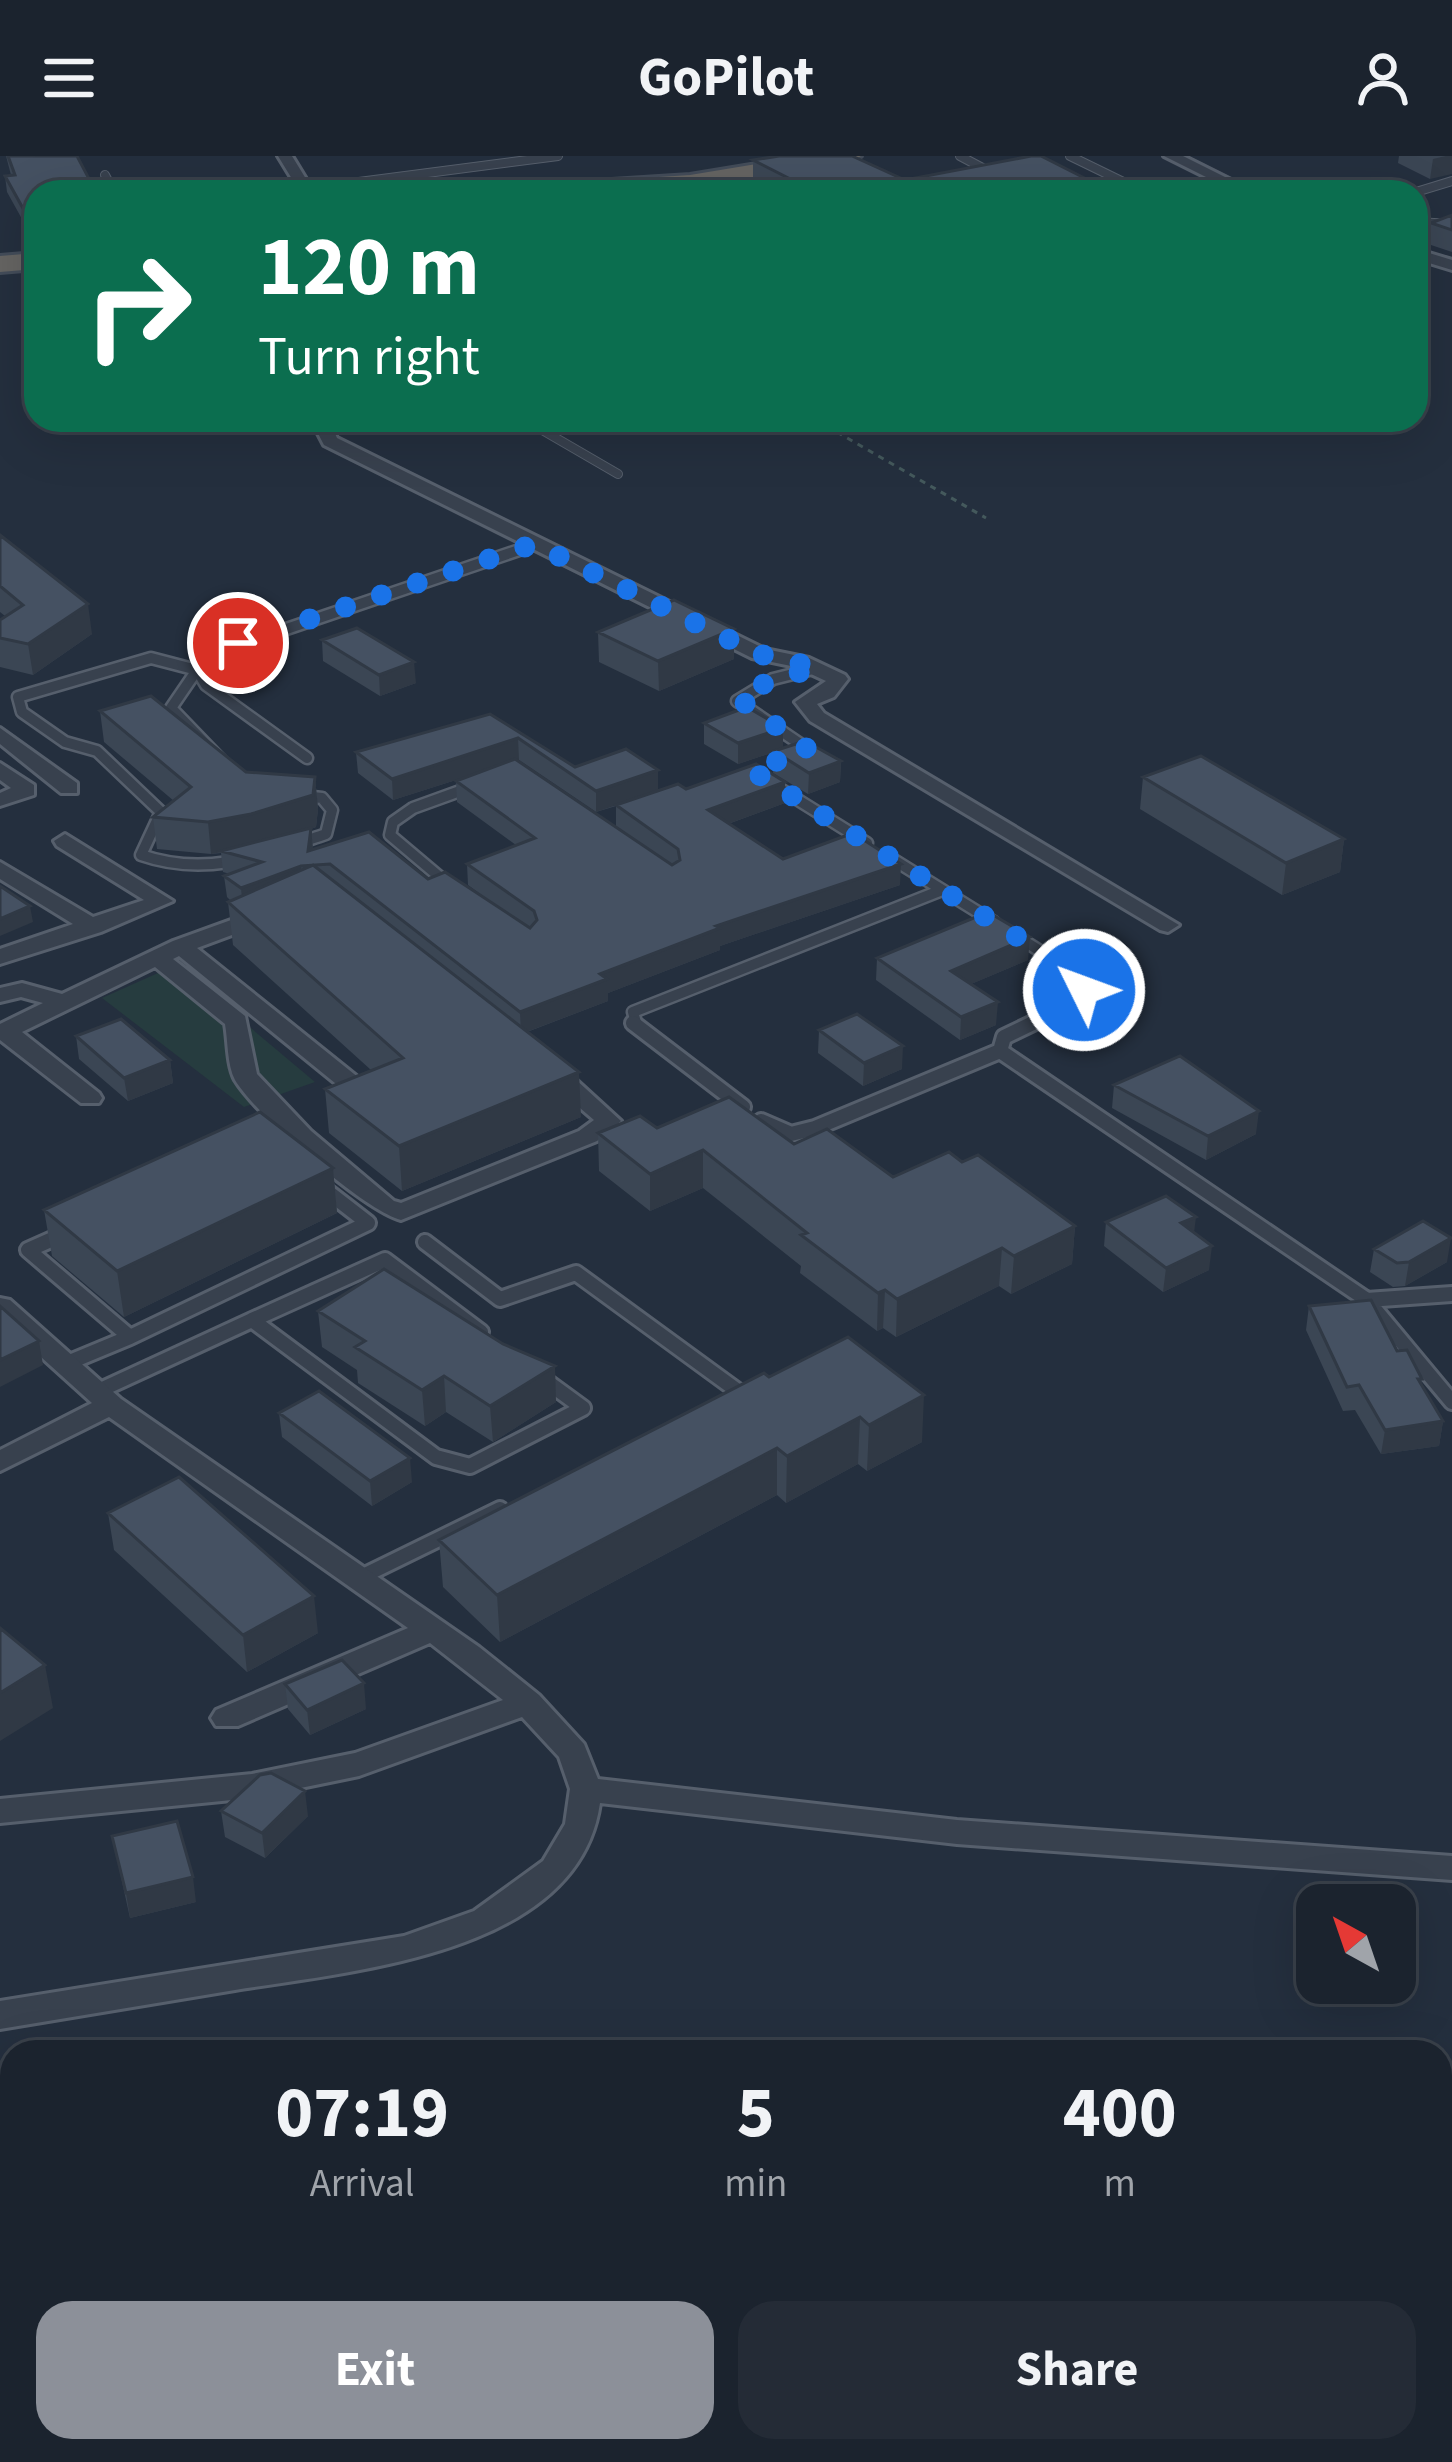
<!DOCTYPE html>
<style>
:root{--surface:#1b232e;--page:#242b36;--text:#f1f3f6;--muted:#a0a4aa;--line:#39404a;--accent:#8c9099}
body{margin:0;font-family:"Source Sans 3",sans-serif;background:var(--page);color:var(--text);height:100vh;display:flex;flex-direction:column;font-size:45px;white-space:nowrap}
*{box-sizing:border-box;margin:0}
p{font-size:39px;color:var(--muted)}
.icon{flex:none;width:66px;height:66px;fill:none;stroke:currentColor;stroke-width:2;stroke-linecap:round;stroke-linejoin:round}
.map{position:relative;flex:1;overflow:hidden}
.drawer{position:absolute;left:0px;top:1884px;width:1452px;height:423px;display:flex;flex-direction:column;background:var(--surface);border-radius:36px 36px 0 0;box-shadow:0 12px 48px #0002,0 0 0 3px var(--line)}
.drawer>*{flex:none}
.banner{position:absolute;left:24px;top:24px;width:1404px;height:252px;border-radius:36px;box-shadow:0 12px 48px #0002,0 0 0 3px var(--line);background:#0b6e4f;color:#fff;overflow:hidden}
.needle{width:78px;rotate:320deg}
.fabs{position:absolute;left:1296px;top:1728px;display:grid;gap:24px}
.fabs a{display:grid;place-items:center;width:120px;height:120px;border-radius:24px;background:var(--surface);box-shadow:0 12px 48px #0002,0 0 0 3px var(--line);font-size:60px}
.pin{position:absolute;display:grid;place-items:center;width:102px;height:102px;color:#fff;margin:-51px;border:6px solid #fff;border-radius:50%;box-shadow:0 3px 12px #0007}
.me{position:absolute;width:132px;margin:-66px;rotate:312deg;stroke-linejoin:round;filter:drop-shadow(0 0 9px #0008)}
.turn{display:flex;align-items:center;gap:42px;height:252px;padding:0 36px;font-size:54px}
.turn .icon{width:156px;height:156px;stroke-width:2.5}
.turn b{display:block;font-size:84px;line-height:102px}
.eta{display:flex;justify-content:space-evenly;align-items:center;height:204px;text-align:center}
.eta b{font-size:72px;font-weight:700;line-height:84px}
.cta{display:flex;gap:24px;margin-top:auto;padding:24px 36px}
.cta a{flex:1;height:138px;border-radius:36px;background:var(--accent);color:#fff;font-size:48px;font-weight:700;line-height:138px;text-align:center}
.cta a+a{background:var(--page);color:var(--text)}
header{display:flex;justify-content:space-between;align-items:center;height:156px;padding:0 36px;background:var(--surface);font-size:54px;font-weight:700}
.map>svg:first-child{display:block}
.green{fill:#263c3f}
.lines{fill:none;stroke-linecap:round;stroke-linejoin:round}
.service-far2-casing{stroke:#565f6c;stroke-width:10}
.service-far1-casing{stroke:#565f6c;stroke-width:15}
.service-casing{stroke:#565f6c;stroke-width:20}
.minor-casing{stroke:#565f6c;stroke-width:6}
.trunk-casing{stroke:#434c59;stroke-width:6}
.path{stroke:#44595c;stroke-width:3;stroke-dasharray:6 6;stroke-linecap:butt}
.service-far2{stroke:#38414e;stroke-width:8}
.service-far1{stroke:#38414e;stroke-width:10}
.service{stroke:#38414e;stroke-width:14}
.minor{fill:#38414e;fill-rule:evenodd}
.trunk{fill:#656462;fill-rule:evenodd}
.wall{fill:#3b4654;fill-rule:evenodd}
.shaded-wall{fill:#303945}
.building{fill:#455162;stroke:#303945;stroke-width:3}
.route{stroke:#1a73e8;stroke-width:21;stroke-dasharray:0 37.8}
</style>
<header><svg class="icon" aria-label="menu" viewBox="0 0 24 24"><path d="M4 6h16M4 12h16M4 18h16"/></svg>GoPilot<svg class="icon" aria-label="person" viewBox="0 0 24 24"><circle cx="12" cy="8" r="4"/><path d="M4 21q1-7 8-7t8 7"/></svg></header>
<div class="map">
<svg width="1452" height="2306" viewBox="0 0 1452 2306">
<rect width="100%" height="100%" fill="#242f3e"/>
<path class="green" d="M176 809 315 926 244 951 102 842Z"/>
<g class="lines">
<defs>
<path id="service-far2" d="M960 0 992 17
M1070 0 1144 36
M105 19 114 36
M305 33 558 0
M1416 36 1452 25
M1416 66 1452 68
M525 264 618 318"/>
<path id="service-far1" d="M151 502 197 514 171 552 250 634 322 642 332 654 326 678C263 699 207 722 141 699L161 656 97 595 65 586 22 556 18 541Z
M809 594 737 545 773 523 817 512
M307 602 206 529 197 514 201 502 534 389
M774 629 867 687
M886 699 994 766
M448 728 390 679 393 666 413 652 471 631
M1013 778 1080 820 1084 834 1072 848 1027 870
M637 870 633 856 942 734"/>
<path id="service" d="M633 867 743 951
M1033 867 1004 881 1000 895 1367 1144 1452 1246
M761 965 791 978 815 972 1000 895
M266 988 368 1067 130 1181 28 1094Z
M425 1086 500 1143 576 1117 739 1236
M1367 1144 1452 1138
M252 1164 385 1104 481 1176
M65 1208 130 1181
M96 1236 252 1164 436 1301 470 1310 583 1252 542 1222
M359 1422 500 1353"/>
<path id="minor" d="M278 0H292L314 36H300Z
M1164 0H1183L1255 36H1236Z
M1416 93 1452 104V114L1416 103Z
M311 264H329L337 282 765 493 809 502 845 519 848 523 834 541 817 548 824 557 1179 769 1168 776 1160 774 810 565 795 546 826 525 796 511 752 502 324 289Z
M0 572 77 627V637H61L0 588Z
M0 607 34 629V639L0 650V637L11 632 0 624Z
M65 678 173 745 101 776 0 808V793L73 768 0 723V706L93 761 144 744 57 690 54 685Z
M267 751 275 753V763L197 792 364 926 367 931 364 936H346L179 800 173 803 245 860 257 918 311 975 394 1045 401 1047 579 975 594 964 544 921 541 916 544 911H562L621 965 597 985 401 1064C363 1054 256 959 235 924 227 909 228 884 225 868L155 811 22 876 99 937 102 942 99 947H81L0 884V868L43 847 21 841 0 846V832L22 827 62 838 173 785Z
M0 1142 10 1144 121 1243 479 1491 539 1539 584 1588 598 1623 957 1664 1452 1700V1724L957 1688 600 1647C579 1798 353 1815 235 1834 157 1847 78 1860 0 1873V1845L404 1780 474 1755 543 1705 565 1668 570 1633 559 1601 522 1561 359 1620 252 1642 0 1667V1643L252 1618 355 1597 503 1544 430 1487 238 1570H216L211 1562 216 1554 408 1472 109 1261 0 1315V1294L92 1247 0 1164Z"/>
<path id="trunk" d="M805 0H861L849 7 690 33 521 36 533 29 690 19Z
M36 97V113L0 116V100Z"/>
</defs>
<use href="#service-far2" class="service-far2-casing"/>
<use href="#service-far1" class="service-far1-casing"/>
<use href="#service" class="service-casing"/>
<use href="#minor" class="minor-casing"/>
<use href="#trunk" class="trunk-casing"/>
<path class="path" d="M816 264 986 362"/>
<use href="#service-far2" class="service-far2"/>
<use href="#service-far1" class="service-far1"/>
<use href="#service" class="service"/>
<use href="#minor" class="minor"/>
<use href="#trunk" class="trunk"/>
</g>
<path class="wall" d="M6 0H77L32 81 7 36 5 20 11 19Z
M1399 0H1452L1430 23 1398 7Z
M753 4 905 24 1112 36H768L753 28Z
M1452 59V96L1428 88 1431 67Z
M0 379 92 478 33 519 0 511V464L5 460 0 456Z
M734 473V503L659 535 599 506 598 476Z
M322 484 416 527 380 540 323 505Z
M100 555 246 616 315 621 318 653 316 671 311 673 313 694 428 723 499 752 468 729 467 708 516 689 457 646 456 625 478 617 393 644 358 617 356 596 490 558 575 611 658 614V635L686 633 785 647 728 668 783 703 900 729 720 790V794L608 837V845L527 876 581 961 402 1035 329 977 325 933 371 914 233 789 228 746 231 745 227 741 224 720 230 718 223 716 221 697 211 698 157 693 153 661 174 645 104 586ZM516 604H519L596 656 616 650V670L671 709Z
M704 567 783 592 841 605 840 626 808 638 773 617 774 596 738 608 704 588Z
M1143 621 1344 683 1340 716 1282 739 1140 653Z
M877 802 1028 804 971 828 996 869 960 884 876 824Z
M819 874 902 913 863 930 818 897Z
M76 880 170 904 173 927 128 945 79 903Z
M1114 929 1256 978 1206 1004 1112 952Z
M657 972 794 988 893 1021 962 1006 1075 1070 1072 1108 1011 1138 999 1130 896 1181 883 1172 877 1175 800 1117 801 1110 703 1032 650 1055 599 1015 598 977Z
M333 1012 337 1057 124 1161 52 1100 44 1054Z
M1106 1066 1194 1077 1209 1114 1163 1136 1104 1090Z
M1374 1093 1447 1106 1405 1130 1393 1131 1370 1116Z
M1309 1150 1397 1195 1422 1223 1421 1229 1443 1265 1439 1290 1381 1298 1355 1254 1343 1255 1306 1174Z
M318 1155 556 1246 493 1286 446 1256 425 1270 358 1227 357 1214 322 1191Z
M769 1221 922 1286 867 1315 858 1308 786 1347 777 1339 500 1486 443 1431 439 1384Z
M279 1257 412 1326 372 1350 282 1281Z
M108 1357 318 1477 247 1516 114 1394Z
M285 1528 366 1553 310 1579 288 1553Z
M221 1655 308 1660 265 1702 225 1681Z
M112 1680 196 1746 130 1762Z"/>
<path class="shaded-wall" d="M1446 0H1452V18L1430 23 1433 3Z
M36 64V81H32L30 65Z
M88 448 92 478 33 519 28 488Z
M734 473V503L659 535 658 505Z
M414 506 416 527 380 540 379 519Z
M783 572V593L738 608V587Z
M518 582 519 604 393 644 392 623Z
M841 605 840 626 808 638 809 617Z
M658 614V635L596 656V635Z
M315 621 318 653 316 671 311 673 313 693 311 709 255 690 211 698 208 666Z
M785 626V647L708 675V654Z
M1344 683 1340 716 1282 739 1286 707Z
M901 708 900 729 720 790V794L608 837V845L521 878 520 856 600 818 716 770Z
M301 710 303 731 243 754 241 732Z
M30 750 33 766 0 780V763Z
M1030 781 1028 804 950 837 951 815Z
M998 846 996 869 960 884 961 861Z
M903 890 902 913 863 930 864 907Z
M170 904 173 927 128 945 124 922Z
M579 916 581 961 402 1035 399 990Z
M1259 955 1256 978 1206 1004 1208 980Z
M703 994V1032L650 1055V1018Z
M333 1012 337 1057 124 1161 117 1115Z
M1196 1061 1193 1085 1181 1067Z
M1075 1070 1072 1108 1011 1138 1014 1100Z
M1451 1082 1447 1106 1405 1130 1409 1106Z
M1212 1090 1209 1114 1163 1136 1166 1112Z
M1002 1092 999 1130 896 1181 897 1143Z
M885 1134 883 1172 877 1175 878 1137Z
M39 1185 43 1209 0 1231V1204Z
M555 1210 556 1246 493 1286 490 1250Z
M444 1220 446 1256 425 1270 422 1234Z
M924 1239 922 1286 867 1315 869 1269Z
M860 1261 858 1308 786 1347 787 1300Z
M1443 1265 1439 1290 1381 1298 1385 1274Z
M777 1292V1339L500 1486 497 1439Z
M410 1302 412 1326 372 1350 370 1325Z
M314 1440 318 1477 247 1516 243 1479Z
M45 1509 53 1552 0 1585V1537Z
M364 1527 366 1553 310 1579 307 1554Z
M305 1635 308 1660 265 1702 262 1677Z
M193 1721 196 1746 130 1762 126 1737Z"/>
<path class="building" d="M8 0H77L96 36H36V64L30 65 5 20 15 19Z
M779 0H852L905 24 1031 0H1041L1112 36H816L753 4Z
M544 28 558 36H502Z
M1452 59V74L1431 67Z
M0 379 88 448 28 488 0 482V464L23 449 0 430Z
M674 444 734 473 658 505 598 476Z
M357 472 414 506 379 519 322 484Z
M151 540 246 616 315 621 313 639 251 658 208 666 153 661 191 631 100 555Z
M747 551 783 572 738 587 704 567Z
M490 558 575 611 626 593 658 614 596 635 518 582 392 623 356 596Z
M805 585 841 605 809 617 774 595Z
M1201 600 1344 683 1286 707 1143 621Z
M515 603 672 709 680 704 678 693 616 649 678 628 686 633 756 608 785 626 708 654 783 703 853 677 901 708 716 770 720 772 600 818 607 823 520 856 330 708 301 710 241 732 224 720 262 706 221 695 311 672 308 695 369 676 428 723 445 716 530 772 537 764 534 755 467 708 535 682 456 625Z
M313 709 579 916 399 990 325 933 403 902 228 746Z
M0 730 30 750 0 763Z
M988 756 1030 781 951 815 998 846 961 861 877 802Z
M857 858 903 890 864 907 819 874Z
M121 863 170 904 124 922 76 880Z
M1180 900 1259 955 1208 980 1114 929Z
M729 941 794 988 827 973 893 1021 949 996 962 1006 978 999 1075 1070 1014 1100 1002 1092 897 1143 885 1134 878 1137 801 1079 807 1077 703 994 650 1018 598 977 640 960 657 972Z
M260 956 333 1012 117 1115 44 1054Z
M1166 1040 1196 1061 1181 1067 1212 1090 1166 1112 1106 1066Z
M1423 1065 1451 1082 1409 1106 1397 1107 1374 1093Z
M384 1113 503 1188 555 1210 490 1250 444 1220 422 1234 355 1191 365 1185 318 1155Z
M1371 1144 1397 1195 1407 1194 1422 1223H1418L1443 1265 1385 1274 1359 1229 1347 1231 1309 1150Z
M0 1150 39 1185 0 1204Z
M848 1181 924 1239 869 1269 860 1261 787 1300 777 1292 497 1439 439 1384 764 1217 769 1221Z
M319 1235 410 1302 370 1325 279 1257Z
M179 1321 314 1440 243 1479 108 1357Z
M0 1472 45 1509 0 1537Z
M342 1504 364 1527 307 1554 285 1528Z
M271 1617 305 1635 262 1677 221 1655 260 1619Z
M177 1665 193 1721 126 1737 112 1680Z"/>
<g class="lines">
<path class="route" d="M238 487 534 388 759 498 818 512 773 523 738 542 809 594 751 614 1080 820 1084 834"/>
</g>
</svg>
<div class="fabs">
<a><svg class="needle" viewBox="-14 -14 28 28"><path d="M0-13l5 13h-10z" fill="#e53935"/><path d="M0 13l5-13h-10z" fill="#a0a4aa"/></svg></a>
</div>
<div class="pin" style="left:238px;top:487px;background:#d93025"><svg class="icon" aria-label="arrive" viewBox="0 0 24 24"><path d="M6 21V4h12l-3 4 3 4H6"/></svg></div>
<svg class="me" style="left:1084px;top:834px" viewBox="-20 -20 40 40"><circle r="17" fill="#1a73e8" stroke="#fff" stroke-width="3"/><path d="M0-11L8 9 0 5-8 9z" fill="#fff"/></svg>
<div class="banner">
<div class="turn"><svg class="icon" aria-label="right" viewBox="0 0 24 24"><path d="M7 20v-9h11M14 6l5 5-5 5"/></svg><div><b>120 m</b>Turn right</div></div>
</div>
<section class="drawer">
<div class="eta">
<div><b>07:19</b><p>Arrival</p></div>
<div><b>5</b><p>min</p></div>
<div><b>400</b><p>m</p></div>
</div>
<div class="cta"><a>Exit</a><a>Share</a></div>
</section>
</div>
